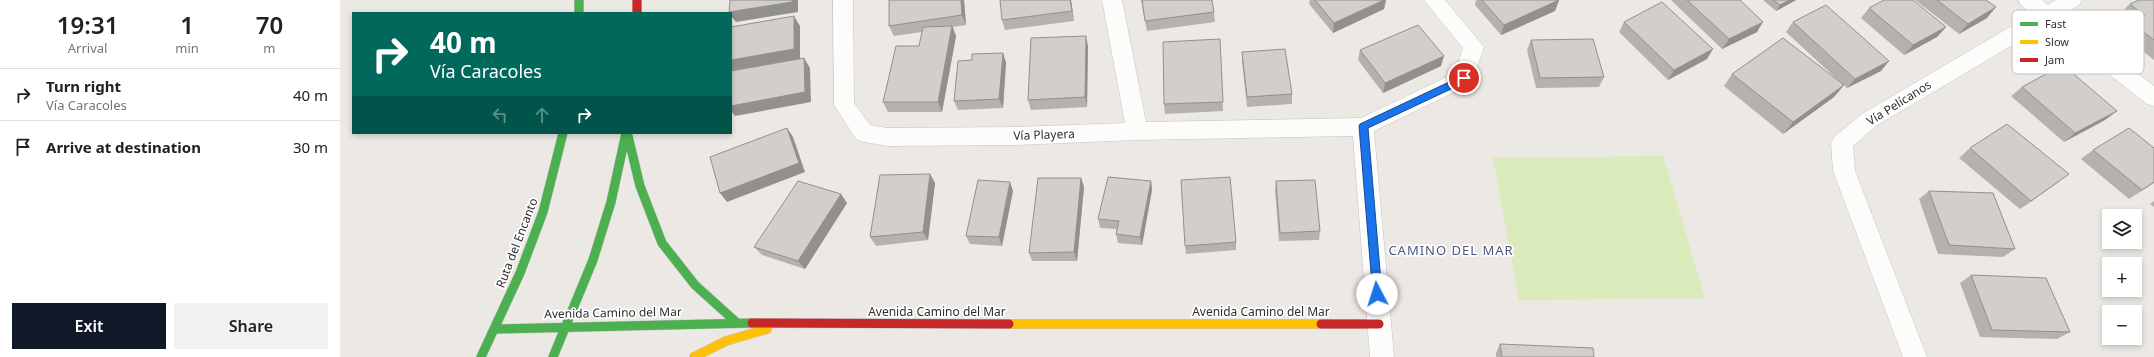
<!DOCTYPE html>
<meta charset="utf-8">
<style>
:root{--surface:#fff;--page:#f2f2f2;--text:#202124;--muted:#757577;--line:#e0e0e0;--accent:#111827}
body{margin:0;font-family:"Noto Sans",sans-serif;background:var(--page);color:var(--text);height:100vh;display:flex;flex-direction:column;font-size:15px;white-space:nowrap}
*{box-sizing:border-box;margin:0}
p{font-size:13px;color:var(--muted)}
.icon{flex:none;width:22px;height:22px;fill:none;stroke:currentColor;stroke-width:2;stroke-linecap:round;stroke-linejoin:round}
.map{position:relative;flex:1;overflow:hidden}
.drawer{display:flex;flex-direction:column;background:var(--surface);width:340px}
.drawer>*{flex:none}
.guide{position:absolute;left:12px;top:12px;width:380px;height:122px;border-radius:0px;box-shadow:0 2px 6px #0003;background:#00695c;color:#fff;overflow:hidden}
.controls{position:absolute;left:1762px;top:209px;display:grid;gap:8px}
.controls a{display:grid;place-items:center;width:40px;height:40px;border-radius:0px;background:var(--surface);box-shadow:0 2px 6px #0003;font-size:20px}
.pin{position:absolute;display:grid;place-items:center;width:34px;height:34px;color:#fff;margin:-17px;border:2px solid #fff;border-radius:50%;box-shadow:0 1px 4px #0007}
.me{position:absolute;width:44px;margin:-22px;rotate:355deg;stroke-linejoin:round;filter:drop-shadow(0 0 3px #0008)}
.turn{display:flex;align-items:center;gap:14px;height:84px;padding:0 12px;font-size:18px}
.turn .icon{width:52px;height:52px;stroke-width:2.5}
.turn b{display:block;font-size:28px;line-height:34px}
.lanes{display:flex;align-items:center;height:38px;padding:0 12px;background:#0003;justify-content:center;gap:20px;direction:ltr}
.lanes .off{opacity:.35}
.eta{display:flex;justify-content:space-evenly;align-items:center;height:68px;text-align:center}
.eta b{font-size:24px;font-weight:600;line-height:28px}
.primary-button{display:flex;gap:8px;margin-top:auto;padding:8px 12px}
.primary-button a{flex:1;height:46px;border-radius:0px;background:var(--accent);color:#fff;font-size:16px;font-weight:600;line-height:46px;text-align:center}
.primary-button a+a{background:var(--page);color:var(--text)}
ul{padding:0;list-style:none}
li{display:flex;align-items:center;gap:12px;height:52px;padding:0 12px;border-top:1px solid var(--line)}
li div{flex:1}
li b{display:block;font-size:15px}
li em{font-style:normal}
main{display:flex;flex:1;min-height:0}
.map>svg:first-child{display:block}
.pitch{fill:#d9eabb}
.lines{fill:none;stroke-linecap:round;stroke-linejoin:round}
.street-casing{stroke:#c5c4c5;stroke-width:1}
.fast-casing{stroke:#c5c4c5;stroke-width:10}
.slow-casing{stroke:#c5c4c5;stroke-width:10}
.jam-casing{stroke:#c5c4c5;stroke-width:10}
.street{fill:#fcfcfb;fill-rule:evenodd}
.fast{stroke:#4caf50;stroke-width:9}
.slow{stroke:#ffc107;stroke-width:9}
.jam{stroke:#c62828;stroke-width:9}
.wall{fill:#b4b1af}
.shaded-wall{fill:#92908e}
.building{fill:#d1cecb;stroke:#92908e}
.route{fill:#1a73e8;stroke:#114b97}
.labels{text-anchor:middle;stroke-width:3.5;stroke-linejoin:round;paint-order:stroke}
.street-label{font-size:12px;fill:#2e2e2e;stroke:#fff}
.neighbourhood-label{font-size:13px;letter-spacing:1px;fill:#4d5680;stroke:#fff}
.key{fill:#fff;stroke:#c0c0c0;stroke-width:1}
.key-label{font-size:11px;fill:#2e2e2e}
</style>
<main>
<section class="drawer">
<div class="eta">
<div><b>19:31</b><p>Arrival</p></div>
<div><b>1</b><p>min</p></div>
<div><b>70</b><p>m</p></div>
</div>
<ul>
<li><svg class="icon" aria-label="right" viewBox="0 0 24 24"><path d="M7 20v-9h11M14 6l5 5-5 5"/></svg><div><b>Turn right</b><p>Vía Caracoles</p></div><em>40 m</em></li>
<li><svg class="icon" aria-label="arrive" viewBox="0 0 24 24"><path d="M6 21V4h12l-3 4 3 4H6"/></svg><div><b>Arrive at destination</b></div><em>30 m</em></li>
</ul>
<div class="primary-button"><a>Exit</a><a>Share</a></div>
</section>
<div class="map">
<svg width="1814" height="357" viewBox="0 0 1814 357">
<rect width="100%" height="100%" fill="#ece8e4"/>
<path class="pitch" d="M1323 156 1365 298 1179 300 1153 158Z"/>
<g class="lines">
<defs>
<path id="street" d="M493 0H513L514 103 530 125 548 128 677 127 785 123 762 0H782L806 122 1021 118 1115 73 1123 48 1084 0H1105L1144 47 1131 84 1034 131 1054 357H1030L1013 136 797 140 677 145 548 146 524 142 516 139 494 105Z
M1678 0H1702L1708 5 1716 0H1742L1739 5 1722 15 1814 86V106L1807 104 1706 25 1536 126 1513 146 1515 171 1587 357H1563L1493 171 1491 143 1494 137 1522 114 1692 14 1681 5Z"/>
<path id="fast" d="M239 0V13
M288 136 300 186 322 243 355 285 396 322
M155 329 412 323
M141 357 180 273 203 212 223 133
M213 357 253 260 271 202 286 133"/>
<path id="slow" d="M669 324H981
M354 357 386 341 427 329"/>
<path id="jam" d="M297 0V13
M412 323 669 324
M981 324H1039"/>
</defs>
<use href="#street" class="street-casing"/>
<use href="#fast" class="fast-casing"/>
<use href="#slow" class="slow-casing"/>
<use href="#jam" class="jam-casing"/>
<use href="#street" class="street"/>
<use href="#fast" class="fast"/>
<use href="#slow" class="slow"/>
<use href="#jam" class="jam"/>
</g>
<path class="wall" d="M549 0H624L626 25 613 27 616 36 602 112H548L543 102 579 46 582 32 554 36 549 26Z
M731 0 734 21 665 30 662 20Z
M801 0H872L874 12 875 22 807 31Z
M970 0H1046L1044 9 993 33 969 4Z
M1136 0H1219L1215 11 1161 35 1135 5Z
M1331 0H1400L1417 32 1382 49Z
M1423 0H1456L1436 11Z
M1575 0H1646L1647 18 1619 34Z
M1814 0V60L1780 33 1791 24 1779 14 1790 4Z
M1529 8 1606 27 1597 37 1564 55 1521 18Z
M1284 22 1367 59 1328 80 1279 32Z
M1453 22 1541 71 1507 88 1504 85 1494 97 1443 134 1384 86 1392 74 1500 82 1446 32Z
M880 39 883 111 825 114 824 104Z
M1191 40 1264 77 1259 87 1196 88 1187 50Z
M748 46 747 107 691 110 688 100Z
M1020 50 1101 66 1043 93 1018 60Z
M902 52 952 94V104L907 107 902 62Z
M663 53 666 63 663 108 618 110 614 101Z
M1682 87 1765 120 1724 142 1671 96Z
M1630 148 1717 183 1680 209 1619 158Z
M1753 150 1814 183 1789 199 1741 159Z
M590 174 595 183 588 240 536 246 530 237Z
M741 178 744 187 737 261H692L689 253Z
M811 181 812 190 802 245 778 243 776 234 777 229 760 228 758 219Z
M936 181 980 231 979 240 939 241 935 190Z
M673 191 662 246 630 244 626 236Z
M1589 191 1675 249 1663 257 1598 254 1579 199Z
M1814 201V207L1810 204Z
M507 203 465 269 422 255 414 247Z
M896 242V250L846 254 845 246Z
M1631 275 1730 332 1717 339 1640 337 1620 283Z
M1160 344 1254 357H1156V353Z"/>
<path class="shaded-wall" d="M452 0H458V12L396 22 391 16V13H389V12Z
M621 0H624L626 25 622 15Z
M730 0H731L734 21 732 11Z
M1044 0H1046L1044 9 993 33 994 23Z
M1219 0 1215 11 1161 35 1164 25Z
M1449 0H1456L1436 11 1440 5Z
M1656 7 1647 18 1619 34 1628 24Z
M454 16 460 26V59L391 71V60Z
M1423 22 1417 32 1382 49 1389 39Z
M612 26 616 36 602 112 598 102Z
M1606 27 1597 37 1564 55 1573 45Z
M746 36 748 46 747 107 745 97Z
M1373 49 1367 59 1328 80 1334 70Z
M663 53 666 63 663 108 659 99Z
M1104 56 1101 66 1043 93 1045 83Z
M464 58 470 68 471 102 395 116 391 111V106Z
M1549 61 1541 71 1507 88 1515 79Z
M1504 85 1494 97 1443 134 1453 122Z
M1777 111 1765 120 1724 142 1735 133Z
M447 128 453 137 465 172 387 202 380 193Z
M590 174 595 183 588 240 583 232Z
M1729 174 1717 183 1680 209 1691 201Z
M741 178 744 187 737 261 734 252Z
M811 181 812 190 802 245 800 237Z
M670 182 673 191 662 246 659 237Z
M501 194 507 203 465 269 458 261Z"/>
<path class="building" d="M390 0H452V2L389 12Z
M549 0H621L622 15 549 26Z
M660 0H730L732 11 662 20Z
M802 0H872L874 12 805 21Z
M975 0H1044L994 23Z
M1142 0H1219L1164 25Z
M1347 0H1400L1423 22 1389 39Z
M1433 0H1449L1440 5Z
M1544 0H1573L1606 27 1573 45 1529 8Z
M1597 0H1646L1656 7 1628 24Z
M1799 0H1814V40L1792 23 1805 16 1790 4Z
M1322 2 1373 49 1334 70 1284 22Z
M1486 5 1549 61 1515 79 1453 22Z
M454 16V49L391 60V27Z
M1078 25 1104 56 1045 83 1020 50Z
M612 26 598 102H543L556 46H579L583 27Z
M746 36 745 97 688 100 691 38Z
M1443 38 1504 85 1453 122 1392 74Z
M880 39 883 102 824 104 823 42Z
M1253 39 1264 77 1200 78 1191 40Z
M945 49 952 94 907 97 902 52Z
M663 53 659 99 614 101 618 61 632 60V54Z
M464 58 465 92 391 106V71Z
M1723 65 1777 111 1735 133 1682 87Z
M1667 124 1729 174 1691 201 1630 148Z
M447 128 459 163 380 193 370 157Z
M1789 128 1814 148V182L1802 190 1753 150Z
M590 174 583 232 530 237 540 175Z
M768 177 811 181 800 237 776 234 779 221 758 219Z
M890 177 896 242 845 246 841 180Z
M698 178H741L734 252 689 253Z
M638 180 670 182 659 237 626 236Z
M975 180 980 231 940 233 936 181Z
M458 181 501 194 458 261 414 247Z
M1589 191 1653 193 1675 249 1609 245Z
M1631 275 1706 278 1730 332 1652 330Z
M1160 344 1253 348 1254 357H1162Z"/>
<path class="route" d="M1124 75 1128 76V81L1028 128 1042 294 1037 298 1033 297 1019 126 1020 124Z"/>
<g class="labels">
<g class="street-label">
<text transform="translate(1559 103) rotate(-32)" y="4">Vía Pelícanos</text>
<text transform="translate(704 135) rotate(-2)" y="4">Vía Playera</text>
<text transform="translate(177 243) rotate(-69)" y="4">Ruta del Encanto</text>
<text x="597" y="316">Avenida Camino del Mar</text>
<text x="921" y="316">Avenida Camino del Mar</text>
<text transform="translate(273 313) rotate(-1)" y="4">Avenida Camino del Mar</text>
</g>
<g class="neighbourhood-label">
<text x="1111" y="255">CAMINO DEL MAR</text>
</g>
</g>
<rect x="1672" y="10" width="132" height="64" rx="6" class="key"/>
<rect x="1680" y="22" width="18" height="4" fill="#4caf50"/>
<rect x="1680" y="40" width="18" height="4" fill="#ffc107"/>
<rect x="1680" y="58" width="18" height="4" fill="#c62828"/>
<g class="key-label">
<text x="1705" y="28">Fast</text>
<text x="1705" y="46">Slow</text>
<text x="1705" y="64">Jam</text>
</g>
</svg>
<div class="controls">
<a><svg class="icon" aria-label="layers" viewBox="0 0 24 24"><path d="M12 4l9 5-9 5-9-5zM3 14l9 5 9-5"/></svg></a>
<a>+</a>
<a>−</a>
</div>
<div class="pin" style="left:1124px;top:78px;background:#d93025"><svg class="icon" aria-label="arrive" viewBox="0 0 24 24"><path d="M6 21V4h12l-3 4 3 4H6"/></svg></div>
<svg class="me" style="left:1037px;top:294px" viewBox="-20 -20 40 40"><circle r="19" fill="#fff"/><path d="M0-13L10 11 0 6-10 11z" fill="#1a73e8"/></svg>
<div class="guide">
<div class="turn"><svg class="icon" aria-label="right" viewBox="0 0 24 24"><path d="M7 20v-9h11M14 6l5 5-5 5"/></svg><div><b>40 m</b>Vía Caracoles</div></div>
<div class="lanes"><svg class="icon off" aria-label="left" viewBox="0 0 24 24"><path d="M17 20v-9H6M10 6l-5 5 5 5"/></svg><svg class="icon off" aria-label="ahead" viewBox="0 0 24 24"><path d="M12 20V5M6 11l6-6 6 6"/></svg><svg class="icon" aria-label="right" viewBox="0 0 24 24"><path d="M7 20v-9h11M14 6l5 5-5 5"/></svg></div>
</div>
</div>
</main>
